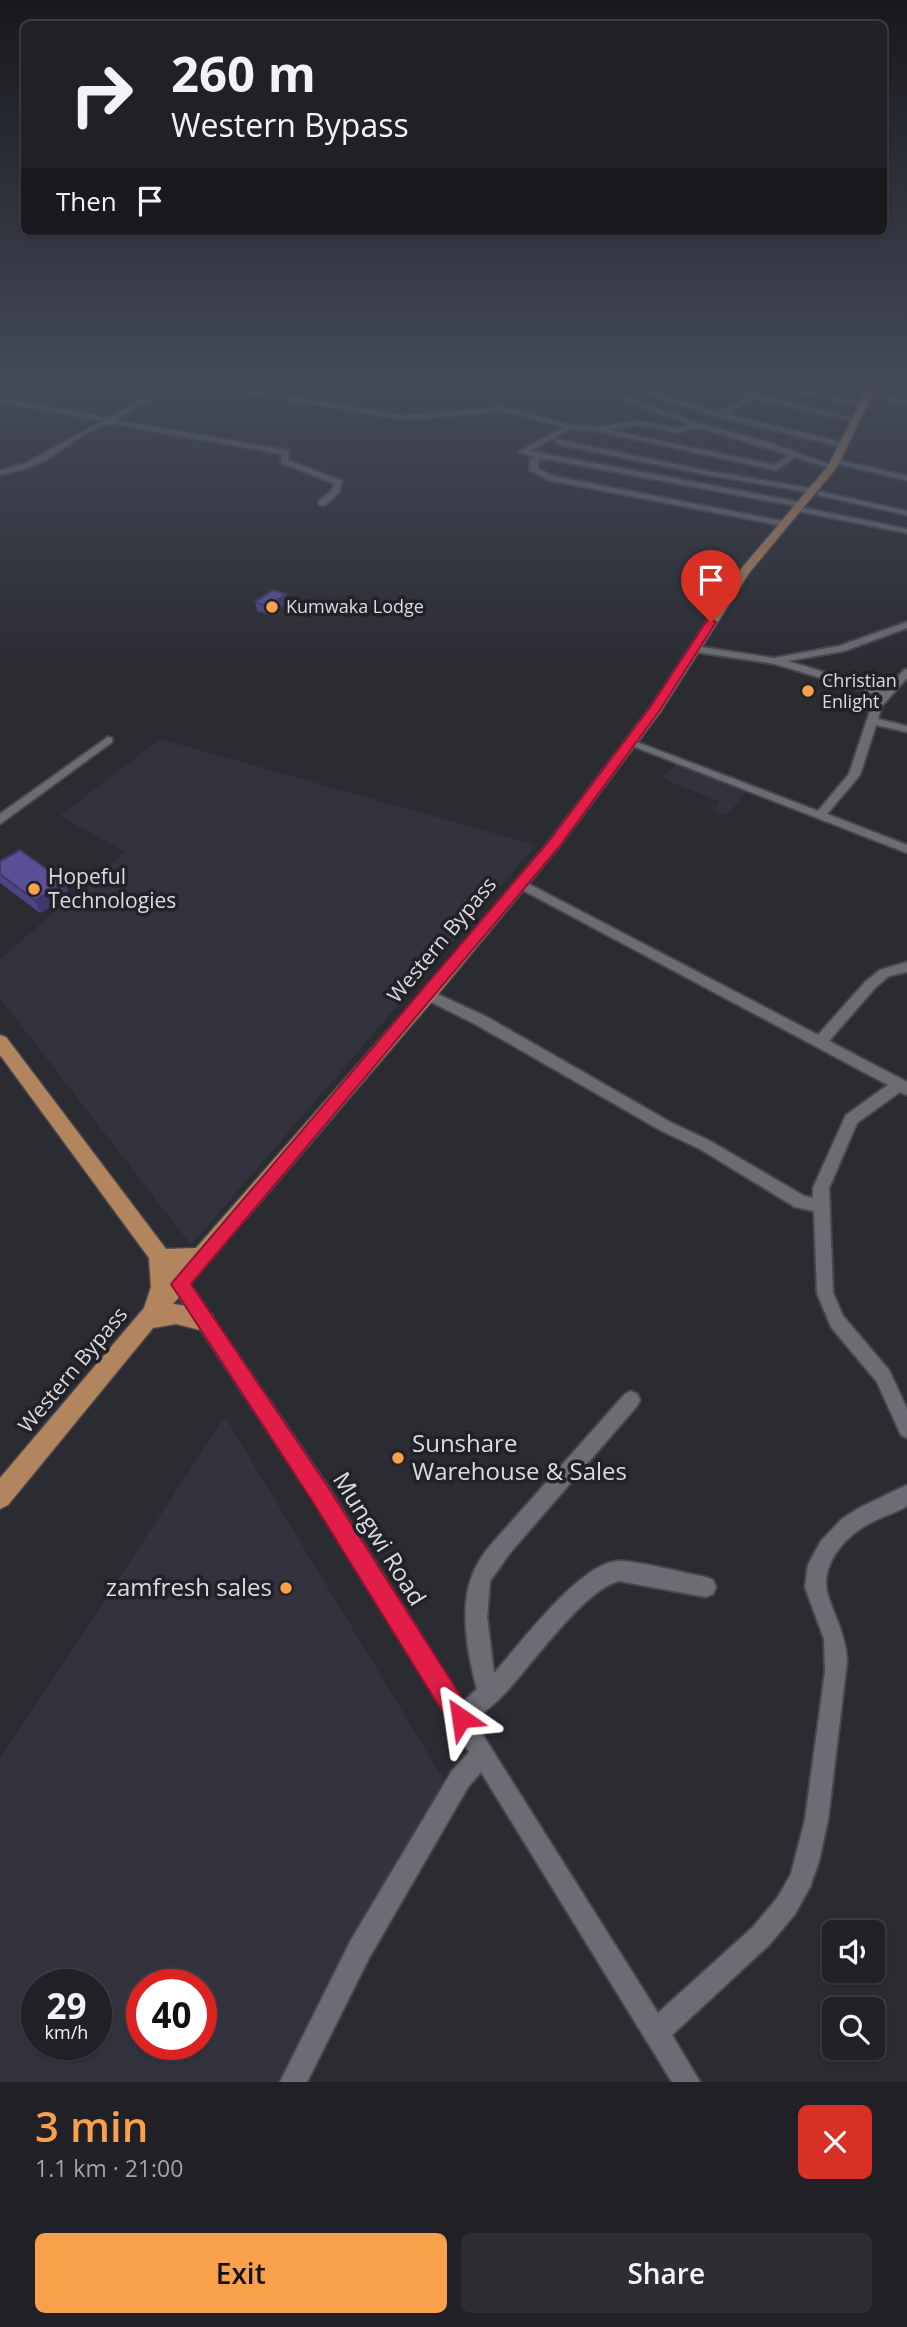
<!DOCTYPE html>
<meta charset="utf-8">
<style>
:root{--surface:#202026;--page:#2d2d32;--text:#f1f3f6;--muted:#a2a3a7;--line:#3d3e43;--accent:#f8a04b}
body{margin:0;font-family:"Open Sans",sans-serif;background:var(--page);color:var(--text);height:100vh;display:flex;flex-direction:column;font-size:26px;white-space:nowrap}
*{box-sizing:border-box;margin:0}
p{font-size:23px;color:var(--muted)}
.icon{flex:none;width:38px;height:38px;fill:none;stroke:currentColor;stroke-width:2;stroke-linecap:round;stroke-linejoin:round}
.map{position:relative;height:2082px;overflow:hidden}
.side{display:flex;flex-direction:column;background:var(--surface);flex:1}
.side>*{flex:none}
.guide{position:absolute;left:21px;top:21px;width:866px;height:214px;border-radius:10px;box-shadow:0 2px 5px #0004,0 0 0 2px var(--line);background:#202026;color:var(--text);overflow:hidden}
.controls{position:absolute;left:822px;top:1920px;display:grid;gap:14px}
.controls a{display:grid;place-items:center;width:63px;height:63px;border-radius:10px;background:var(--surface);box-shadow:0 2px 5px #0004,0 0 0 2px var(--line);font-size:35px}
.speed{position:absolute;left:21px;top:1969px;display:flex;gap:14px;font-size:35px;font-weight:700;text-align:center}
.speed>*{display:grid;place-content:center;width:91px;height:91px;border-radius:50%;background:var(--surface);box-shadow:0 2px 5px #0004,0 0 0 2px var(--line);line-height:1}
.speed small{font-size:18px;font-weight:400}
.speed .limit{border:10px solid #d22;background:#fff;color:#111}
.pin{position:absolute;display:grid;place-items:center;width:60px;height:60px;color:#fff;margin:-72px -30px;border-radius:50% 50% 50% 0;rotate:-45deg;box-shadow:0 0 7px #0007}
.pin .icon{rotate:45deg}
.me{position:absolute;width:77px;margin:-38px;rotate:328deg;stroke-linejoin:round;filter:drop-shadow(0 0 5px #0008)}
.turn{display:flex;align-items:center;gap:24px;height:147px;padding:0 35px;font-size:32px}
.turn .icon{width:91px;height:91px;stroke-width:2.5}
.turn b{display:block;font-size:49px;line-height:60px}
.then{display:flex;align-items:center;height:66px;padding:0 35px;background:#0003;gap:14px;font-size:26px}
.round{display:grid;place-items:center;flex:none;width:74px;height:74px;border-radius:10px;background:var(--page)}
.summary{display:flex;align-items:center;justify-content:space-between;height:119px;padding:0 35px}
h1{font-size:42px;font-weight:600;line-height:52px;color:var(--accent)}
.action{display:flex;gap:14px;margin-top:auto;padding:14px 35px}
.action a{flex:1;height:80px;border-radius:10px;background:var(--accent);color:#111;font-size:28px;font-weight:600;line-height:80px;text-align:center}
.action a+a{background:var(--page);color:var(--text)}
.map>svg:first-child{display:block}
.built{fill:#33323f;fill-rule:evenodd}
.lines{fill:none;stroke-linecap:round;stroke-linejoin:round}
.minor-casing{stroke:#48474d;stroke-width:4}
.major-casing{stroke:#48474d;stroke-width:3}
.minor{fill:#6c6c74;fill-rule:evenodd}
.major{fill:#b3855e;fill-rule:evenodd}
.wall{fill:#4d4583}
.shaded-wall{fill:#3f386a}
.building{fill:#5a5098;stroke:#3f386a;stroke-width:2}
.route{fill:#e11d48;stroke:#92132f;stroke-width:2}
.poi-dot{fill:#f8a04b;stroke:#212128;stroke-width:2.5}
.labels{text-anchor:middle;stroke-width:7;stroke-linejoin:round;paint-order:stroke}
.far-poi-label{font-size:18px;fill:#dbdbe0;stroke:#212128;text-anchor:start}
.poi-label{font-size:21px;fill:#dbdbe0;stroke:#212128;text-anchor:start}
.street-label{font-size:21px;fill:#dbdbe0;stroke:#212128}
.near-poi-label{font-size:24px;fill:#dbdbe0;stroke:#212128;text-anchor:start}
.near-street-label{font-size:24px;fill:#dbdbe0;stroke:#212128}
</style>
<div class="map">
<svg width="907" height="2082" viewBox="0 0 907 2082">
<rect width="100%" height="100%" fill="#2b2b32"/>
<path class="built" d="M160 739 536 845 191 1245 0 998V959L125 852 60 816Z
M677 764 748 791 726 816 712 811 720 802 662 778Z
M225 1417 445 1782 285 2082H0V1759ZM37 1984H96V2044H37ZM142 1984H201V2044H142Z"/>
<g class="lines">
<defs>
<path id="minor" d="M180 381H200L404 416 503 407 570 425 596 427 639 421 679 429 691 424 603 393 605 390 697 423 771 443 830 465 826 467 795 457 776 470 597 431 571 429 530 451 799 502V506H796L546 459 538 460V469L553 476 782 521V525H779L548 480 530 470V459L535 457 519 452 564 427 503 411 404 420 188 383 171 387 114 420 289 451 288 460 342 481 339 493 325 505H319V501L332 490 335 484 281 463 282 454 115 424C91 424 67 448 47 459 32 467 17 472 0 475V471L26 463 103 421 0 402V398L108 418 167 385ZM639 425 679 433 696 427 789 455 775 465 608 430Z
M608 381H618L718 412 747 397 685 381H697L752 394 759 390 762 392 759 395 856 419 852 421 754 398 727 414 841 442 842 444 838 446 714 416Z
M739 381H753L862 403 859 405Z
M798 381H812L868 393 865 395Z
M880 383 907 388V392L878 386Z
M875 393 907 400V404L873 396Z
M559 440 708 471 809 488 813 490 809 492 708 475 556 444V440Z
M838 460 907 476V480L838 464Z
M818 491 907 511V515L818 495Z
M805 508 907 529V533L802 512 801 510Z
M907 622V628L844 651 788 661 885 691 904 670 907 669V678L882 706 878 719 907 726V732L876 725 860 775 827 814 907 845V853L625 743 630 740 634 741 818 811 849 774 872 705 880 696 775 664 695 652 690 649 695 646 774 658 839 646Z
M108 737 112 738V742L0 824V814Z
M521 880 818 1035 865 982 880 970 907 962V972L889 976 875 988 829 1041 907 1082V1095L900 1092 857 1123 829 1188 833 1293 843 1316 889 1370 907 1409V1438L901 1435 877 1382 831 1327 817 1293 814 1211 795 1207 700 1149 660 1130 477 1025 423 998 421 995 428 990 433 992 487 1017 670 1122 710 1141 804 1196 813 1198V1188L846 1115 888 1085 517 887 515 884Z
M180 1276 186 1279 326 1484 463 1702 477 1689C468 1656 459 1609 472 1576 477 1562 486 1550 496 1539L625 1394 631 1391 637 1394 640 1400 637 1406 510 1553 490 1581 487 1617 494 1673C520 1645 582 1559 621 1561 649 1563 678 1572 706 1577L713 1580 716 1587 713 1594 706 1597 619 1581C585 1589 533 1663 507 1691 497 1702 485 1711 474 1721L658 2013 753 1927 778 1897 791 1874 805 1820 825 1672 824 1639 805 1587 808 1565 821 1541 842 1519 859 1508 907 1485V1506C896 1513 883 1516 872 1522 844 1536 817 1567 829 1599 837 1621 846 1638 847 1661L828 1820 819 1861 810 1887 795 1914 770 1944 672 2035 700 2082H672L481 1772 468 1787 369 1958 307 2082H280L351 1940 452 1771 469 1752 312 1498 174 1289 172 1284 174 1279Z"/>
<path id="major" d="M871 381H879L837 467 749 573 661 711 559 847 434 999 173 1304 189 1306 212 1314 215 1321 212 1328 204 1331 176 1324 153 1328 8 1505 0 1509V1478L144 1308 151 1287 149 1258 0 1055V1035L6 1037 166 1249 196 1248 422 991 549 841 651 706 741 569 828 466Z"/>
</defs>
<use href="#minor" class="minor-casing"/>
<use href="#major" class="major-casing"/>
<use href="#minor" class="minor"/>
<use href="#major" class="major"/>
</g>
<path class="wall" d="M255 602 287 603 269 615 257 611Z
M0 861 65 882 69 895 40 913 0 883Z"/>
<path class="shaded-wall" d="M286 594 287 603 269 615 268 606Z
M65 882 69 895 40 913 35 900Z"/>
<path class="building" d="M273 590 286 594 268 606 255 602Z
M20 850 65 882 35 900 0 874V861Z"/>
<linearGradient id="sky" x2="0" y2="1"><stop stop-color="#18181c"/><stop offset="0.57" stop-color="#444a5a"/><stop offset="1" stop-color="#444a5a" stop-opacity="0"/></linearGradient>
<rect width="907" height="672" fill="url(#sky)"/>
<path class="route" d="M711 619 716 622 660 710 559 847 191 1284 326 1484 469 1709 473 1718 469 1727 461 1730 452 1727 311 1499 171 1284 549 841 651 706 706 622Z"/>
<g class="poi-dot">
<circle cx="272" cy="607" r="7"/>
<circle cx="808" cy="691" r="7"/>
<circle cx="34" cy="889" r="7"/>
<circle cx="398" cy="1458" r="7"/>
<circle cx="286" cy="1588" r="7"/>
</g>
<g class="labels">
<g class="far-poi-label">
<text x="286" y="613">Kumwaka Lodge</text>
<text x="822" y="687">Christian<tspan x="822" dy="21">Enlight</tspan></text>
</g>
<g class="poi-label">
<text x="48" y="884">Hopeful<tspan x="48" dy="24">Technologies</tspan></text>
</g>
<g class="street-label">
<text transform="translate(442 940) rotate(-50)" y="7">Western Bypass</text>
<text transform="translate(73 1370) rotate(-50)" y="7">Western Bypass</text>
</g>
<g class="near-poi-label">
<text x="412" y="1452">Sunshare<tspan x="412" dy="28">Warehouse &amp; Sales</tspan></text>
<text x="272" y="1596" text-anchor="end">zamfresh sales</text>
</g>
<g class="near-street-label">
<text transform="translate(379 1539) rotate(58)" y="8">Mungwi Road</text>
</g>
</g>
</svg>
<div class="controls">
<a><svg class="icon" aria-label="sound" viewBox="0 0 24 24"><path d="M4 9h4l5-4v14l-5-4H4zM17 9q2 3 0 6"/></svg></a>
<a><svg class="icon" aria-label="search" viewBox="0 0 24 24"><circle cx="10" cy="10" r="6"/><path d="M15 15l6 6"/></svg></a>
</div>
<div class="speed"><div>29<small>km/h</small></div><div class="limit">40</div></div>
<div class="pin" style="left:711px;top:622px;background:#d93025"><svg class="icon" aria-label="arrive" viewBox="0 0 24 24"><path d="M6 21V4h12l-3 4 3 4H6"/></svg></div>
<svg class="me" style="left:461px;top:1718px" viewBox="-20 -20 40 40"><path d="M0-17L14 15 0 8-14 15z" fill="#e11d48" stroke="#fff" stroke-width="4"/></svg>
<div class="guide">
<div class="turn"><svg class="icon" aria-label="right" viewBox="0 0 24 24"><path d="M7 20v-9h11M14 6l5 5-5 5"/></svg><div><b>260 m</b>Western Bypass</div></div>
<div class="then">Then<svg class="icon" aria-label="arrive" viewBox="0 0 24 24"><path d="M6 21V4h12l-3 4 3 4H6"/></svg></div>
</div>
</div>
<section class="side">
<div class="summary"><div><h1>3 min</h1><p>1.1 km · 21:00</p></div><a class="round" style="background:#d93025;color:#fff"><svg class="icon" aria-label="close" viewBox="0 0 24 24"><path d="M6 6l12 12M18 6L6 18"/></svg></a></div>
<div class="action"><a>Exit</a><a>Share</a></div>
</section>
